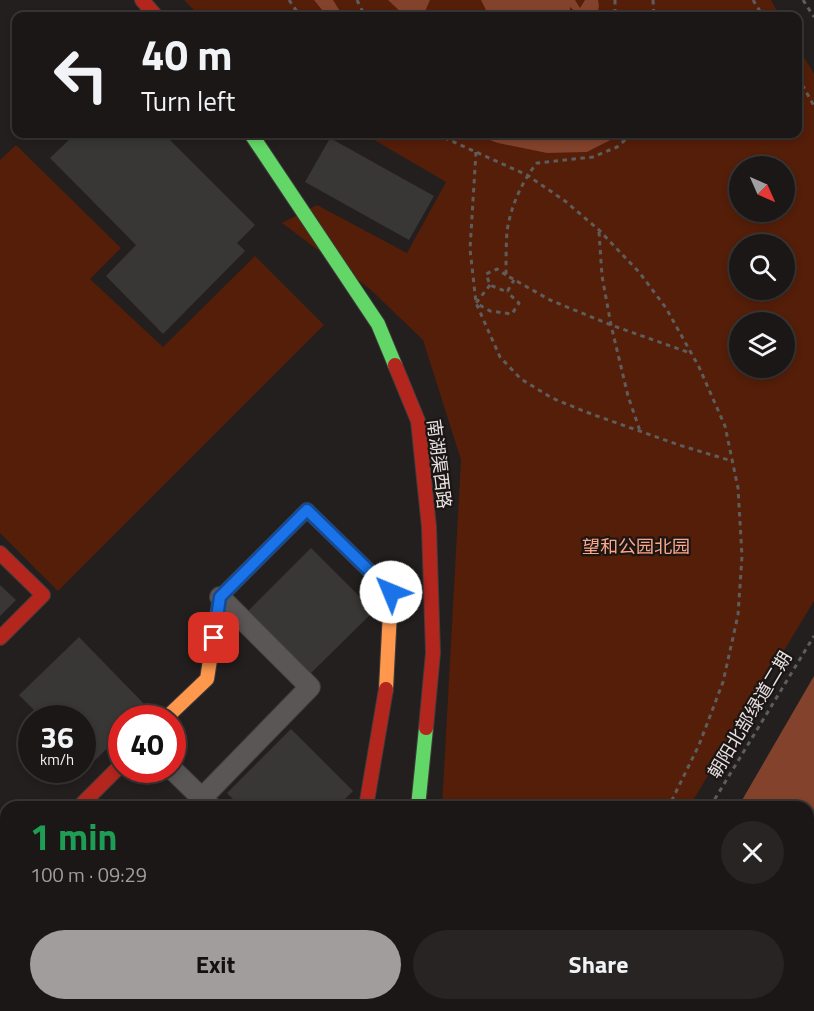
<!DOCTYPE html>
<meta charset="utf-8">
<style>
:root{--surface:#1a1716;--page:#272423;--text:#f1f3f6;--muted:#9f9fa1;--line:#383635;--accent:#a19d9c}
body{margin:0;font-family:"Titillium Web","Noto Sans SC",sans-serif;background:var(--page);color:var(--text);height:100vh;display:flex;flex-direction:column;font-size:22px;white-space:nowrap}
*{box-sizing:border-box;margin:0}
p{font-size:20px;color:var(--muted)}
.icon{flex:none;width:33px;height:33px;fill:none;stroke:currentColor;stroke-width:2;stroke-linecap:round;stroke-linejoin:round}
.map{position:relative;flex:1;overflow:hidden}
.details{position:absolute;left:0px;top:801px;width:814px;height:210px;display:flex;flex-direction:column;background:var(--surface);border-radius:18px 18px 0 0;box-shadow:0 3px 9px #0003,0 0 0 2px var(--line)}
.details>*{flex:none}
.banner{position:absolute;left:12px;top:12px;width:790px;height:126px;border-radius:12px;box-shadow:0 3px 9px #0003,0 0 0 2px var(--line);background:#1a1716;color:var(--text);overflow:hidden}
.needle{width:39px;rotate:135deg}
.tools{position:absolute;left:729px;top:156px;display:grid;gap:12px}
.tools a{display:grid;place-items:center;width:66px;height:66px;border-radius:50%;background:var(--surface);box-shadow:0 3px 9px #0003,0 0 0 2px var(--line);font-size:30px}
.speed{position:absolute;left:18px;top:705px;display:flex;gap:12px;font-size:30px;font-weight:700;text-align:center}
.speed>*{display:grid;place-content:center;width:78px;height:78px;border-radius:50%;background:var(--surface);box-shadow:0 3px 9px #0003,0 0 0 2px var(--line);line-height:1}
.speed small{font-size:15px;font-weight:400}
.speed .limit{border:9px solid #d22;background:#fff;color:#111}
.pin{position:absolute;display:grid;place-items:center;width:51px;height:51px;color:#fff;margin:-26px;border-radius:12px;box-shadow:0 3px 9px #0006}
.me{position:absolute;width:66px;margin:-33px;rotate:315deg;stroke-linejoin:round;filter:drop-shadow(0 0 4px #0008)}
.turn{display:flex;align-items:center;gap:21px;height:126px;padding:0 30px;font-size:27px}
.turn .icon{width:78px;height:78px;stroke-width:2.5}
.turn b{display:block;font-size:42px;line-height:51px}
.round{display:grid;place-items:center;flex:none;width:63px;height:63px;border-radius:32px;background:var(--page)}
.headline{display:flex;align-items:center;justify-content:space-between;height:102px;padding:0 30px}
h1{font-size:36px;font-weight:700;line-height:45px;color:#1e9e55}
.cta{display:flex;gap:12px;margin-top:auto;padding:12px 30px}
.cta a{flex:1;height:69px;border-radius:36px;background:var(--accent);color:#111;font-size:24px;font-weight:700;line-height:69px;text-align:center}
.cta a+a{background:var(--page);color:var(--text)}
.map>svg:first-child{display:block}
.green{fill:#541e09;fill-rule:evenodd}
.water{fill:#83422b}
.building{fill:#393636}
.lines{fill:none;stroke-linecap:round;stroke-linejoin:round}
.street-casing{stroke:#3f3c3b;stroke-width:22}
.fast-casing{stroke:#3f3c3b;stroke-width:16}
.slow-casing{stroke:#3f3c3b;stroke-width:16}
.jam-casing{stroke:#3f3c3b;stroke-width:16}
.path{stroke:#5f5d5c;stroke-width:3;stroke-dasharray:4.5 4.5;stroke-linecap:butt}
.street{stroke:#595655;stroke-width:20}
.fast{stroke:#63d668;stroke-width:14}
.slow{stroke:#ff974d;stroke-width:14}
.jam{stroke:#b3261e;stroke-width:14}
.route-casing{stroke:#114b97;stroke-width:15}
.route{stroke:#1a73e8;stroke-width:10}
.labels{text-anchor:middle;stroke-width:4.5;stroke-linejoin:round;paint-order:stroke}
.street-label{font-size:18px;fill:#e6e1e0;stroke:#1b1513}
.park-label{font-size:18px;fill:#fba78a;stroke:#1b1513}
</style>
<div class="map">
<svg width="814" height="1011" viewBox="0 0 814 1011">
<rect width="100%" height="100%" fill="#221f1e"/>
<path class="green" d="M184 0H771L780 16H200Z
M798 47 814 74V601L689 807H442L461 460 423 340 371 290 282 223 317 205 407 253 446 182 364 134H798ZM740 166H784V212H740ZM740 244H784V290H740ZM740 322H784V368H740Z
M16 145 121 248 90 279 163 347 255 256 324 325 58 591 0 533V160Z
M814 888V1011H742L745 1005H808V897Z
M408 1005H584L581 1011H406Z"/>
<path class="water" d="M314 0H333L343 16H327Z
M388 0H430L423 16H405Z
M481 0H575L580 8 585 0H598L599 6 597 16H580L570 7V16H488V14Z
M473 134H622L587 152 547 153 498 143Z
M814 676V834L809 843 808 807H738Z
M623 1005H715L712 1011H620Z"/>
<path class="building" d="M75 134H164L255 225 237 243 245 251 163 334 106 276 136 245 50 158Z
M330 138 434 196 409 240 305 182Z
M311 548 374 611 309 675 247 612Z
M0 585 16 600 0 616Z
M79 637 148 708 137 718H122V734L89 766 82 760V718H42L19 695Z
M291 729 353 791 337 807H241L227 793Z
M0 812 6 818V844L0 850Z
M222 1005H283L277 1011H228Z"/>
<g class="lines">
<defs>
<path id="street" d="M172 769 211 807
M202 798 310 687 220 597
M0 888 6 882
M0 971 6 977
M32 1005 38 1011
M151 1011 153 1005
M326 1011 327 1005"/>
<path id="fast" d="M251 134 378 324 395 365
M418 807 426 728"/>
<path id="slow" d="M166 718 207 679 220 597 307 510 391 592 386 689
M380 1011 382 1005"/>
<path id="jam" d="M142 0 156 16
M395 365 418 421 429 527 433 653 426 728
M0 553 43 595 0 638
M79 807 122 764
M366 807 386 689"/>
</defs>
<use href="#street" class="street-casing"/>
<use href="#fast" class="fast-casing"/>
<use href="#slow" class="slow-casing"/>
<use href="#jam" class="jam-casing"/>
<path class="path" d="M289 0 300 16
M357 0 365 16
M615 0V16
M653 0 654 16
M753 0 763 16
M803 0 814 17
M453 16 454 13
M798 77 814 106
M436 134 527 175 565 201 599 230 639 272 666 308 699 367 725 426 738 488 742 556 738 615 723 682 699 745 671 802 667 807
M632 134 617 147 593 157 537 163C522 181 510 208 507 232 506 246 506 261 506 275L550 300 611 325 690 353
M476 152 470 249 476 303 500 357 521 379 552 398 586 412 679 445 732 461
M599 232 602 276 611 325 628 396 640 431
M506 275 497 269 486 274 490 285 507 292 514 280
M490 285 476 303 490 311 512 314 519 303 507 292
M710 807 814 636
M808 878 814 868
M808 918 814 905
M808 955 814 952
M464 1005 471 1011
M427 1011 437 1005
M597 1011 600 1005
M730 1011 734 1005
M751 1011 756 1005
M811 1011 814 991"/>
<use href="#street" class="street"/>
<use href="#fast" class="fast"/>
<use href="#slow" class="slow"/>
<use href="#jam" class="jam"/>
</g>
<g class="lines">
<defs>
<path id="route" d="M214 638 220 597 307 510 391 592"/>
</defs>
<use href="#route" class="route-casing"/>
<use href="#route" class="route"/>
</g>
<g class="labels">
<g class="street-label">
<text transform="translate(439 464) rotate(83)" y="6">南湖渠西路</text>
<text transform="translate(750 715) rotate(-59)" y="6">朝阳北部绿道二期</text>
</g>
<g class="park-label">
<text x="636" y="553">望和公园北园</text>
</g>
</g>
</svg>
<div class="tools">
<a><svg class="needle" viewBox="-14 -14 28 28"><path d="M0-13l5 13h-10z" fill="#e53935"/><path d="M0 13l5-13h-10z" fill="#9f9fa1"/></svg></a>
<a><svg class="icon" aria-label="search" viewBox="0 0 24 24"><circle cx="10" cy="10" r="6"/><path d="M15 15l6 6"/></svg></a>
<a><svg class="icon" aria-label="layers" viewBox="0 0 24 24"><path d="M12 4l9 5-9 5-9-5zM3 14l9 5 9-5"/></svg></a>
</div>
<div class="speed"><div>36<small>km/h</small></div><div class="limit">40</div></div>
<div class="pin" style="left:214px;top:638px;background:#d93025"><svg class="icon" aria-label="arrive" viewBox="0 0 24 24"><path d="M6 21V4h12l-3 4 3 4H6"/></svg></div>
<svg class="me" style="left:391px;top:592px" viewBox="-20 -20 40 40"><circle r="19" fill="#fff"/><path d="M0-13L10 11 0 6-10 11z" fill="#1a73e8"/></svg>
<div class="banner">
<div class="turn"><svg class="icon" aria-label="left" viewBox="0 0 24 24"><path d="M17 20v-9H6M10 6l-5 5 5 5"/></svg><div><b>40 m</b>Turn left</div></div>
</div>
<section class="details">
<div class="headline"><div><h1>1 min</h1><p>100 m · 09:29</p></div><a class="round"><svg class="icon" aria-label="close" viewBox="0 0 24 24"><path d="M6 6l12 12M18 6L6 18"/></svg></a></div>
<div class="cta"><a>Exit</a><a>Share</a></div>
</section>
</div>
